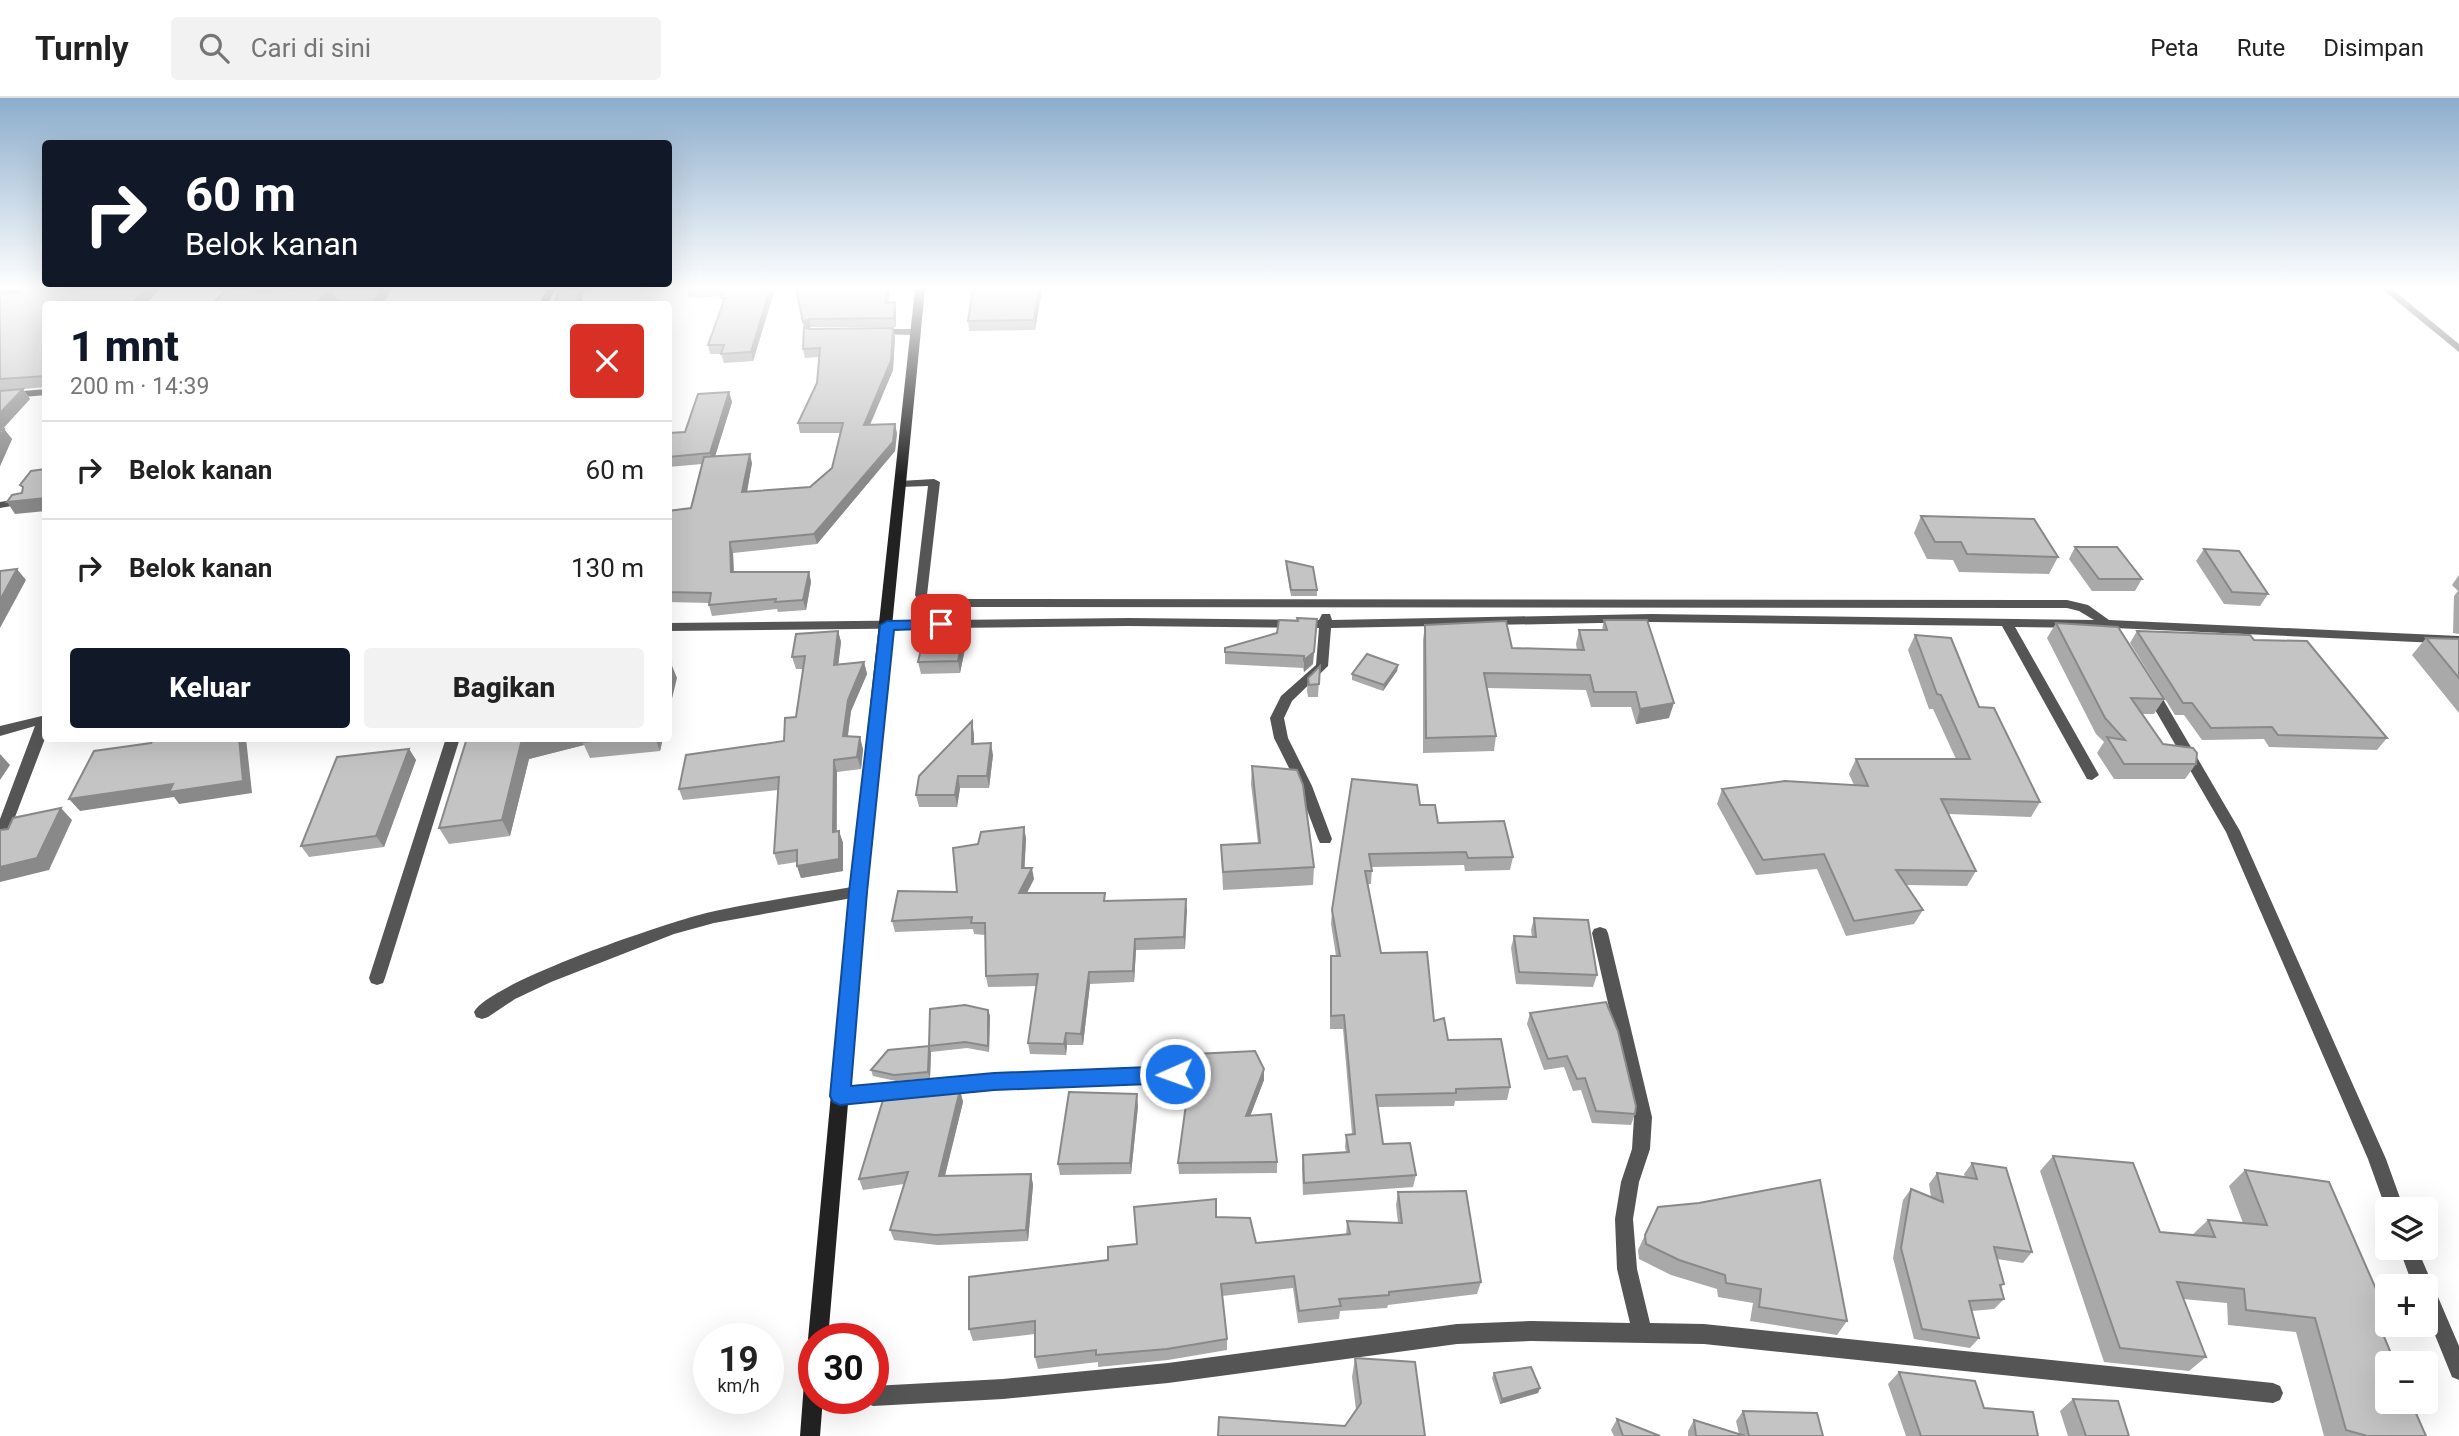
<!DOCTYPE html>
<html lang="id">
<meta charset="utf-8">
<style>
:root{--surface:#fff;--page:#f2f2f2;--text:#222;--muted:#767676;--line:#e0e0e0;--accent:#111827}
body{margin:0;font-family:Roboto,sans-serif;background:var(--page);color:var(--text);height:100vh;display:flex;flex-direction:column;font-size:26px;white-space:nowrap}
*{box-sizing:border-box;margin:0}
p{font-size:23px;color:var(--muted)}
.icon{flex:none;width:38px;height:38px;fill:none;stroke:currentColor;stroke-width:2;stroke-linecap:round;stroke-linejoin:round}
.map{position:relative;flex:1;overflow:hidden}
.side{position:absolute;left:42px;top:203px;width:630px;height:441px;display:flex;flex-direction:column;background:var(--surface);border-radius:7px;box-shadow:0 7px 28px #0002}
.side>*{flex:none}
.banner{position:absolute;left:42px;top:42px;width:630px;height:147px;border-radius:7px;box-shadow:0 7px 28px #0002;background:#111827;color:#fff;overflow:hidden}
.buttons{position:absolute;left:2375px;top:1099px;display:grid;gap:14px}
.buttons a{display:grid;place-items:center;width:63px;height:63px;border-radius:7px;background:var(--surface);box-shadow:0 7px 28px #0002;font-size:35px}
.speed{position:absolute;left:693px;top:1225px;display:flex;gap:14px;font-size:35px;font-weight:700;text-align:center}
.speed>*{display:grid;place-content:center;width:91px;height:91px;border-radius:50%;background:var(--surface);box-shadow:0 7px 28px #0002;line-height:1}
.speed small{font-size:18px;font-weight:400}
.speed .limit{border:10px solid #d22;background:#fff;color:#111}
.pin{position:absolute;display:grid;place-items:center;width:60px;height:60px;color:#fff;margin:-30px;border-radius:14px;box-shadow:0 4px 10px #0006}
.me{position:absolute;width:77px;margin:-38px;rotate:268deg;stroke-linejoin:round;filter:drop-shadow(0 0 5px #0008)}
.turn{display:flex;align-items:center;gap:24px;height:147px;padding:0 28px;font-size:32px}
.turn .icon{width:91px;height:91px;stroke-width:2.5}
.turn b{display:block;font-size:49px;line-height:60px}
.round{display:grid;place-items:center;flex:none;width:74px;height:74px;border-radius:7px;background:var(--page)}
.headline{display:flex;align-items:center;justify-content:space-between;height:119px;padding:0 28px}
h1{font-size:42px;font-weight:800;line-height:52px;color:var(--accent)}
.cta{display:flex;gap:14px;margin-top:auto;padding:14px 28px}
.cta a{flex:1;height:80px;border-radius:7px;background:var(--accent);color:#fff;font-size:28px;font-weight:800;line-height:80px;text-align:center}
.cta a+a{background:var(--page);color:var(--text)}
ul{padding:0;list-style:none}
li{display:flex;align-items:center;gap:21px;height:98px;padding:0 28px;border-top:2px solid var(--line)}
li div{flex:1}
li b{display:block;font-size:26px}
li em{font-style:normal}
header{display:flex;align-items:center;gap:42px;box-sizing:border-box;height:98px;padding:0 35px;background:var(--surface);border-bottom:2px solid var(--line)}
header strong{font-size:33px}
nav{display:flex;gap:38px;margin-inline-start:auto;font-size:24px}
.search{width:490px;height:63px;background:var(--page);display:flex;align-items:center;gap:18px;box-sizing:border-box;padding:0 24px;border-radius:7px;color:var(--muted);font-size:26px}
.map>svg:first-child{display:block}
.lines{fill:none;stroke-linecap:round;stroke-linejoin:round}
.street{fill:#555;fill-rule:evenodd}
.secondary{fill:#222;fill-rule:evenodd}
.wall{fill:#a9a9a9}
.shaded-wall{fill:#898989}
.building{fill:#c4c4c4;stroke:#898989;stroke-width:2}
.route{fill:#1a73e8;stroke:#114b97;stroke-width:2}
</style>
<header>
<strong>Turnly</strong>
<div class="search"><svg class="icon" aria-label="search" viewBox="0 0 24 24"><circle cx="10" cy="10" r="6"/><path d="M15 15l6 6"/></svg>Cari di sini</div>
<nav><a>Peta</a><a>Rute</a><a>Disimpan</a></nav>
</header>
<div class="map">
<svg width="2459" height="1338" viewBox="0 0 2459 1338">
<rect width="100%" height="100%" fill="#fff"/>
<g class="lines">
<path class="street" d="M31 191 35 192V196L0 199V193Z
M547 191H556L547 206H539Z
M2382 191H2392L2459 246V254Z
M875 231H916L921 234 916 237 872 236 870 234Z
M46 291V297L0 301V295Z
M934 381 940 384 927 497 929 500 935 501 2067 502 2088 507 2109 522 2459 538V546L2115 530 2123 542 2117 546 2113 545 2102 530 2015 529 2099 677 2092 682 2087 681 2002 528 1651 524 1331 530 1328 568 1292 603 1284 620 1288 640 1312 688 1332 741 1330 745H1320L1318 741 1298 688 1274 640 1270 620 1281 598 1316 567 1319 530 1129 528 668 533V525L1129 520 1319 522 1322 516H1330L1332 522 1651 516 2094 522 2079 513 2067 510 935 509 920 506 915 497 928 388 900 389 894 386 900 383Z
M24 400 28 401V405L0 410V404Z
M2150 587 2157 591 2240 733 2386 1061 2404 1111H2387V1114L2368 1061 2226 734 2143 591Z
M46 617V638L7 740 5 744 0 745V721L35 628 0 638V628Z
M446 640H460L385 880 383 885 377 887 371 885 369 880Z
M858 788 863 790 866 794 863 798 714 825 674 836 551 884 515 901 488 919 482 921 476 919 474 914C489 884 676 821 715 813 762 803 810 796 858 788Z
M1600 829 1606 831 1608 835 1652 1019 1650 1051 1639 1084 1633 1121 1637 1171 1650 1225 1704 1226 2273 1285 2280 1288 2283 1295 2280 1302 2273 1305 1704 1246 1531 1243 1457 1246 1168 1285 1003 1301 873 1308 866 1305 864 1300H873V1288L1003 1281 1168 1265 1457 1226 1531 1223 1630 1225 1617 1171 1615 1121 1621 1084 1632 1051 1634 1019 1592 835 1594 831Z
M1175 969 1181 971 1184 976 1181 981 1175 983 994 991 840 1006 834 1003 831 998 834 993 840 990 994 977Z
M2399 1150H2417L2459 1248V1282L2452 1279 2426 1215V1188H2413Z"/>
<path class="secondary" d="M915 191H925L866 794 828 1241H814V1249L808 1241 850 794Z
M814 1275V1300H823L820 1338H800L804 1285 807 1278Z"/>
</g>
<path class="wall" d="M272 191 270 194 315 191 383 206H336L335 203 331 206H213Z
M687 191H775L753 263 724 265 721 256H710L708 247 723 206 722 198 689 200Z
M796 191 888 205 895 204 896 213V229H811L808 231 893 230 895 239 893 272 870 327 897 335 895 353 817 446 733 455 734 474H809L811 484 806 512 778 514 777 511 712 518 709 507V505L668 504V413L691 410 702 366 668 369V335L685 334 729 294 732 304 715 358 752 365 747 394 810 389 832 370 840 335H800L798 325 817 285 819 259 805 260 803 251 804 229Z
M1042 191 1035 232 969 233 968 223Z
M17 195 46 206V289L23 291 30 301 2 331H4L12 341 0 368V196Z
M1921 418 2058 459 2049 476 1959 474 1953 462 1927 461 1914 435Z
M2075 449 2142 481 2135 493H2092L2069 461Z
M2204 451 2268 496 2260 508 2224 506 2196 463Z
M1286 463 1317 492V498H1291L1286 469Z
M2459 477V536L2453 535 2454 498 2458 493 2452 487Z
M1604 522 1669 620 1636 626 1631 609H1591L1586 592 1487 590 1496 638 1494 653 1423 655V542L1425 527 1512 550 1577 552 1576 546 1579 532H1602Z
M2056 525 2164 601 2154 616H2142L2163 646 2196 666 2185 681H2114L2097 655 2104 644 2096 636 2047 540Z
M838 533 841 544 838 566 864 564 867 576 851 613 848 638 863 651 861 671 837 674V734L839 733 843 745V773L801 780 797 768V764L778 767 774 755 778 692 683 702 679 691 784 643 796 619 804 571H796L792 559Z
M2137 533 2254 542 2387 640 2377 652 2269 649 2264 641 2202 642 2184 617H2175L2130 545Z
M1277 535 1313 566 1304 574 1303 570 1225 566V550Z
M1915 537 1979 609 2040 704 2031 719 1948 716 1976 773 1967 788 1906 787 1923 812 1914 826 1846 838 1817 771 1756 777 1717 706 1722 691 1854 687 1849 676 1856 661H1956L1933 611H1929L1908 552Z
M2426 540H2459V615L2412 557Z
M966 546 960 575 921 576 918 564Z
M1398 567 1397 573 1383 593 1352 582V576Z
M1320 568 1318 599H1308L1307 592 1308 580Z
M974 636V646L993 657 989 690H960L957 709H919L916 697Z
M467 640H663L660 653 590 660 584 647 529 661 510 738 449 746 439 730Z
M409 651 416 662 384 749 309 759 301 748Z
M1252 668 1314 769 1313 787 1223 792 1221 747 1258 745 1251 686Z
M1352 681 1420 707 1438 725 1513 759 1510 772 1465 773 1464 767 1372 769 1371 786H1368L1381 855 1434 923 1448 942 1510 989 1507 1002 1455 1003 1454 1008 1378 1009 1383 1046 1416 1077 1413 1089 1303 1097 1302 1069 1303 1057 1346 1054 1345 1049 1346 1037 1352 1036 1343 931H1330V871L1331 858H1336L1331 826 1332 812Z
M1024 729 1026 741 1024 770 1034 781 1027 795 1106 803 1186 801 1185 851 1136 852 1134 884 1090 886 1083 947H1067L1066 957 1030 956 1028 945 1037 888 988 889 986 878 985 837 974 836 973 831 895 834 892 823 957 794 978 746Z
M1534 820 1597 877 1593 889 1516 886 1511 850 1514 838 1532 839 1531 832Z
M988 912 990 918 989 954 967 950 931 954 930 980 896 983 873 978 871 972 929 948Z
M1530 915 1635 1016 1631 1027 1592 1025 1581 992 1573 993 1564 969 1544 972 1527 926Z
M1195 956 1264 971V982L1250 1018 1277 1064V1075L1179 1076 1178 1065 1199 985 1195 967Z
M926 992H960L963 1004 945 1078 1031 1076 1033 1087 1028 1143 938 1147 894 1142 890 1132 904 1086 863 1092 859 1081Z
M1138 1008 1131 1076 1060 1077 1058 1066Z
M2053 1058 2160 1134 2192 1137 2208 1122 2243 1125 2229 1088 2245 1072 2393 1231 2384 1238 2426 1338H2324L2296 1234 2228 1227 2227 1205 2183 1201 2206 1259 2189 1273 2104 1264 2040 1073Z
M1972 1065 2032 1154 2023 1165 1997 1161 2004 1201 1994 1211 1972 1213 1979 1240 1970 1250 1914 1241 1893 1160 1903 1102 1911 1091 1931 1099 1929 1086 1937 1075 1965 1080 1964 1076Z
M1398 1094 1481 1184 1477 1196 1388 1207 1387 1210 1340 1213 1339 1221 1298 1225 1293 1190 1222 1198 1227 1241V1252L1168 1262 1098 1269V1264L1038 1271 1035 1259V1236L973 1243 969 1231 1108 1162 1137 1146 1216 1119 1256 1145 1346 1137 1347 1123 1398 1125 1396 1107Z
M1658 1109 1847 1223 1837 1237 1750 1223 1753 1205 1718 1199 1717 1191 1671 1177 1639 1161 1638 1152Z
M1355 1260 1425 1338 1345 1328 1356 1312 1352 1279Z
M1899 1274 2038 1338H1906L1888 1286Z
M1494 1275 1540 1290 1538 1295 1500 1306 1492 1280Z
M2073 1301 2129 1338H2068L2060 1313Z
M1743 1313 1823 1338H1688V1333L1694 1322 1739 1336 1736 1323Z
M1617 1321 1660 1338H1614L1611 1332Z"/>
<path class="shaded-wall" d="M145 191H160L146 206H132Z
M259 191H272L261 205 256 195Z
M332 191 338 200 332 197 335 203 331 206H315Z
M382 191H392L383 206H372Z
M580 191H585L581 206H576Z
M770 191H775L753 263 751 254Z
M887 191H890L887 213 885 205Z
M1039 191H1042L1035 232 1034 222Z
M895 204 896 213V229L894 220Z
M809 221 811 229 805 233 803 224Z
M893 230 895 239 893 272 866 336 864 327Z
M23 291 30 301 0 334V315Z
M729 294 732 304 713 365 710 355Z
M895 326 897 335 895 353 817 446 814 436Z
M4 331 12 341 0 368V340Z
M750 356 752 365 745 404 742 394Z
M46 400V413L15 416 7 404Z
M730 444 733 455 734 484 731 474Z
M17 471 26 482 0 530V502Z
M809 474 811 484 806 512 803 502Z
M838 533 841 544 837 578 834 567Z
M1316 533 1313 566 1304 574V562Z
M964 534 966 546 960 575 958 563Z
M864 564 867 576 851 613 846 650 843 638 848 602Z
M671 565 677 580 668 617V576Z
M1398 567 1397 573 1383 593 1384 587Z
M1674 605 1669 620 1636 626 1640 611Z
M972 623 974 636V658L972 646Z
M860 639 863 651 861 671 857 659Z
M239 640H246L252 695 179 706 174 699 80 713 69 701Z
M539 640H593L582 644 584 647 529 661 510 738 502 722 521 645Z
M655 640H663L660 653Z
M991 645 993 657 989 690 987 678Z
M409 651 416 662 384 749 376 738Z
M0 656 10 667 0 682Z
M834 662 837 674 836 746 833 734Z
M958 678 960 690 957 709 955 697Z
M61 710 72 722 49 772 0 784V769Z
M1024 729 1026 741 1024 781 1022 770Z
M839 733 843 745V773L801 780 797 768Z
M1032 770 1034 781 1021 806 1019 795Z
M1186 801 1187 813 1185 851 1184 839Z
M1135 841 1136 852 1134 884 1133 873Z
M1089 874 1090 886 1083 947 1081 936Z
M988 912 990 918 989 954 988 948Z
M1066 935 1067 947 1066 957 1064 946Z
M929 948 931 954 930 980 928 974Z
M1264 971V982L1246 1029V1018Z
M960 992 963 1004 942 1089 939 1078Z
M1137 996 1138 1008 1131 1076 1130 1065Z
M1031 1076 1033 1087 1028 1143 1026 1132Z
M1540 1290 1538 1295 1500 1306 1502 1301Z"/>
<path class="building" d="M22 191H145L132 206H46V278L0 281V196L17 195Z
M226 191H259L256 195 315 191H332L315 206H213Z
M333 191H382L372 206H342L332 197Z
M560 191H580L576 206H554Z
M724 191H770L751 254 721 256 724 247H708L725 200H721Z
M796 191H887L885 205 895 204 894 220 809 221 803 224Z
M973 191H1039L1034 222 968 223Z
M804 229 809 231 893 230 891 263 864 327 895 326 893 344 814 436 730 444 731 474H809L803 502 775 504 776 501 709 507 711 495 668 494V413L691 410 704 359 750 356 742 394 810 389 832 370 843 325H798L817 285 820 250 803 251Z
M23 291 0 315V293Z
M729 294 710 355 668 359V335L685 334 698 296Z
M4 331 0 340V332Z
M46 371V400L7 404 12 397 22 395 23 389 20 387 31 373Z
M1921 418 2034 421 2058 459 1967 456 1961 444H1935Z
M2075 449H2117L2142 481H2099Z
M2204 451 2239 453 2268 496 2232 494Z
M1286 463 1313 469 1317 492H1291Z
M17 471 0 502V473Z
M1297 520 1317 521 1314 554 1304 562V558L1225 554V550L1277 535 1279 522 1298 523Z
M1604 522H1647L1674 605 1640 611 1636 594H1594L1590 577 1484 575 1496 638 1426 640 1425 527 1506 523 1512 550 1584 552 1579 532H1607Z
M2056 525 2118 529 2164 601 2131 600 2163 646 2193 650 2197 655 2196 666H2124L2107 639 2125 642 2105 620Z
M838 533 834 567 864 564 848 602 843 638 860 639 857 659 834 662 833 734 839 733V761L797 768V752L774 755 779 679 679 691 686 657 784 643 785 620 796 619 805 558 792 559 796 536Z
M2137 533 2250 537 2254 542 2307 543 2387 640 2278 637 2272 629 2211 630 2192 605H2183Z
M964 534 958 563 918 564 925 535Z
M1915 537 1951 540 1979 609 1994 610 2040 704 1941 701 1976 773 1896 772 1923 812 1854 823 1824 756 1763 762 1722 691 1785 683 1868 688 1856 661H1970L1941 597 1937 596Z
M2426 540 2459 541V580Z
M1367 556 1398 567 1384 587 1352 576Z
M668 565H671L668 576Z
M1320 568 1319 586 1309 587 1308 580Z
M972 623V646L991 645 987 678H958L955 697H916L919 678Z
M154 640H239L243 683 169 694 173 686 69 701 94 653 151 645Z
M467 640H539L521 645 502 722 439 730Z
M583 640H619L582 644Z
M409 651 376 738 301 748 337 659Z
M1252 668 1297 672 1303 687 1314 769 1223 774 1221 747 1260 745Z
M1352 681 1417 687 1420 707H1435L1438 725 1504 723 1513 759 1468 760 1466 754 1369 756 1372 773H1365L1381 855 1427 854 1434 923 1444 920 1448 942 1501 941 1510 989 1456 991V995L1376 997 1383 1046 1410 1045 1416 1077 1304 1085 1303 1057 1349 1054 1346 1037 1355 1036 1344 917 1331 918V858H1340L1332 812Z
M61 710 37 760 0 769V732L8 731 13 720Z
M1024 729 1022 770H1032L1019 795H1105L1104 803 1186 801 1184 839 1135 841 1133 873 1089 874 1081 936 1066 935 1064 946 1028 945 1038 876 986 878 985 825H971L972 819 892 823 898 793 957 794 953 750 978 746 981 734Z
M1534 820 1588 822 1597 877 1519 874 1514 838 1536 839Z
M1606 904 1618 933 1636 1008 1635 1016 1596 1013 1585 980 1577 981 1567 958 1548 961 1530 915Z
M965 907 988 912V948L965 944 929 948 930 911Z
M929 948 928 974 894 977 871 972 888 952Z
M1255 953 1264 971 1246 1018 1271 1016 1277 1064 1178 1065 1189 984 1201 985 1195 956Z
M926 989 925 992H960L939 1078 1031 1076 1026 1132 935 1137 890 1132 908 1074 859 1081 886 992Z
M1069 994 1137 996 1130 1065 1058 1066Z
M2053 1058 2133 1065 2160 1134 2215 1139 2208 1122 2267 1127 2245 1072 2329 1084 2387 1216V1227H2392L2393 1231 2380 1229 2395 1265H2387V1304H2411L2426 1338H2367L2346 1332 2315 1220 2246 1212 2244 1191 2177 1184 2206 1259 2120 1250Z
M1972 1065 2006 1070 2032 1154 1994 1149 2004 1186 2000 1187 2004 1201 1969 1203 1979 1240 1922 1231 1901 1150 1911 1091 1943 1104 1937 1075 1977 1081Z
M1820 1082 1847 1223 1759 1209 1761 1191 1726 1185 1725 1177 1679 1162 1646 1146 1645 1137 1658 1109 1699 1105Z
M1466 1093 1481 1184 1389 1194V1197L1339 1201 1341 1208 1299 1213 1294 1178 1221 1186 1227 1241 1167 1251 1096 1257V1252L1035 1259V1223L969 1231V1179L1108 1162V1149L1137 1146 1134 1109 1216 1101V1119L1250 1120 1256 1145 1350 1136 1347 1123 1402 1125 1398 1094Z
M1355 1260 1415 1264 1425 1338H1218L1219 1319 1345 1328 1361 1305Z
M1531 1269 1540 1290 1502 1301 1494 1275Z
M1899 1274 1975 1283 1984 1310 2033 1314 2038 1338H1921Z
M2073 1301 2118 1303 2129 1338H2086Z
M1743 1313 1817 1315 1823 1338H1749Z
M1617 1321 1660 1338H1623Z
M1694 1322 1745 1338H1696Z"/>
<linearGradient id="sky" x2="0" y2="1"><stop stop-color="#8cadcc"/><stop offset="0.5" stop-color="#fff"/><stop offset="1" stop-color="#fff" stop-opacity="0"/></linearGradient>
<rect width="2459" height="379" fill="url(#sky)"/>
<path class="route" d="M941 522 946 523V530L894 532 867 794 851 988 994 975 1175 968 1181 971 1184 976 1181 982 1175 985 994 992 840 1007 833 1004 830 998 849 794 880 527 887 523Z"/>
</svg>
<div class="buttons">
<a><svg class="icon" aria-label="layers" viewBox="0 0 24 24"><path d="M12 4l9 5-9 5-9-5zM3 14l9 5 9-5"/></svg></a>
<a>+</a>
<a>−</a>
</div>
<div class="speed"><div>19<small>km/h</small></div><div class="limit">30</div></div>
<div class="pin" style="left:941px;top:526px;background:#d93025"><svg class="icon" aria-label="arrive" viewBox="0 0 24 24"><path d="M6 21V4h12l-3 4 3 4H6"/></svg></div>
<svg class="me" style="left:1175px;top:976px" viewBox="-20 -20 40 40"><circle r="17" fill="#1a73e8" stroke="#fff" stroke-width="3"/><path d="M0-11L8 9 0 5-8 9z" fill="#fff"/></svg>
<div class="banner">
<div class="turn"><svg class="icon" aria-label="right" viewBox="0 0 24 24"><path d="M7 20v-9h11M14 6l5 5-5 5"/></svg><div><b>60 m</b>Belok kanan</div></div>
</div>
<section class="side">
<div class="headline"><div><h1>1 mnt</h1><p>200 m · 14:39</p></div><a class="round" style="background:#d93025;color:#fff"><svg class="icon" aria-label="close" viewBox="0 0 24 24"><path d="M6 6l12 12M18 6L6 18"/></svg></a></div>
<ul>
<li><svg class="icon" aria-label="right" viewBox="0 0 24 24"><path d="M7 20v-9h11M14 6l5 5-5 5"/></svg><div><b>Belok kanan</b></div><em>60 m</em></li>
<li><svg class="icon" aria-label="right" viewBox="0 0 24 24"><path d="M7 20v-9h11M14 6l5 5-5 5"/></svg><div><b>Belok kanan</b></div><em>130 m</em></li>
</ul>
<div class="cta"><a>Keluar</a><a>Bagikan</a></div>
</section>
</div>
